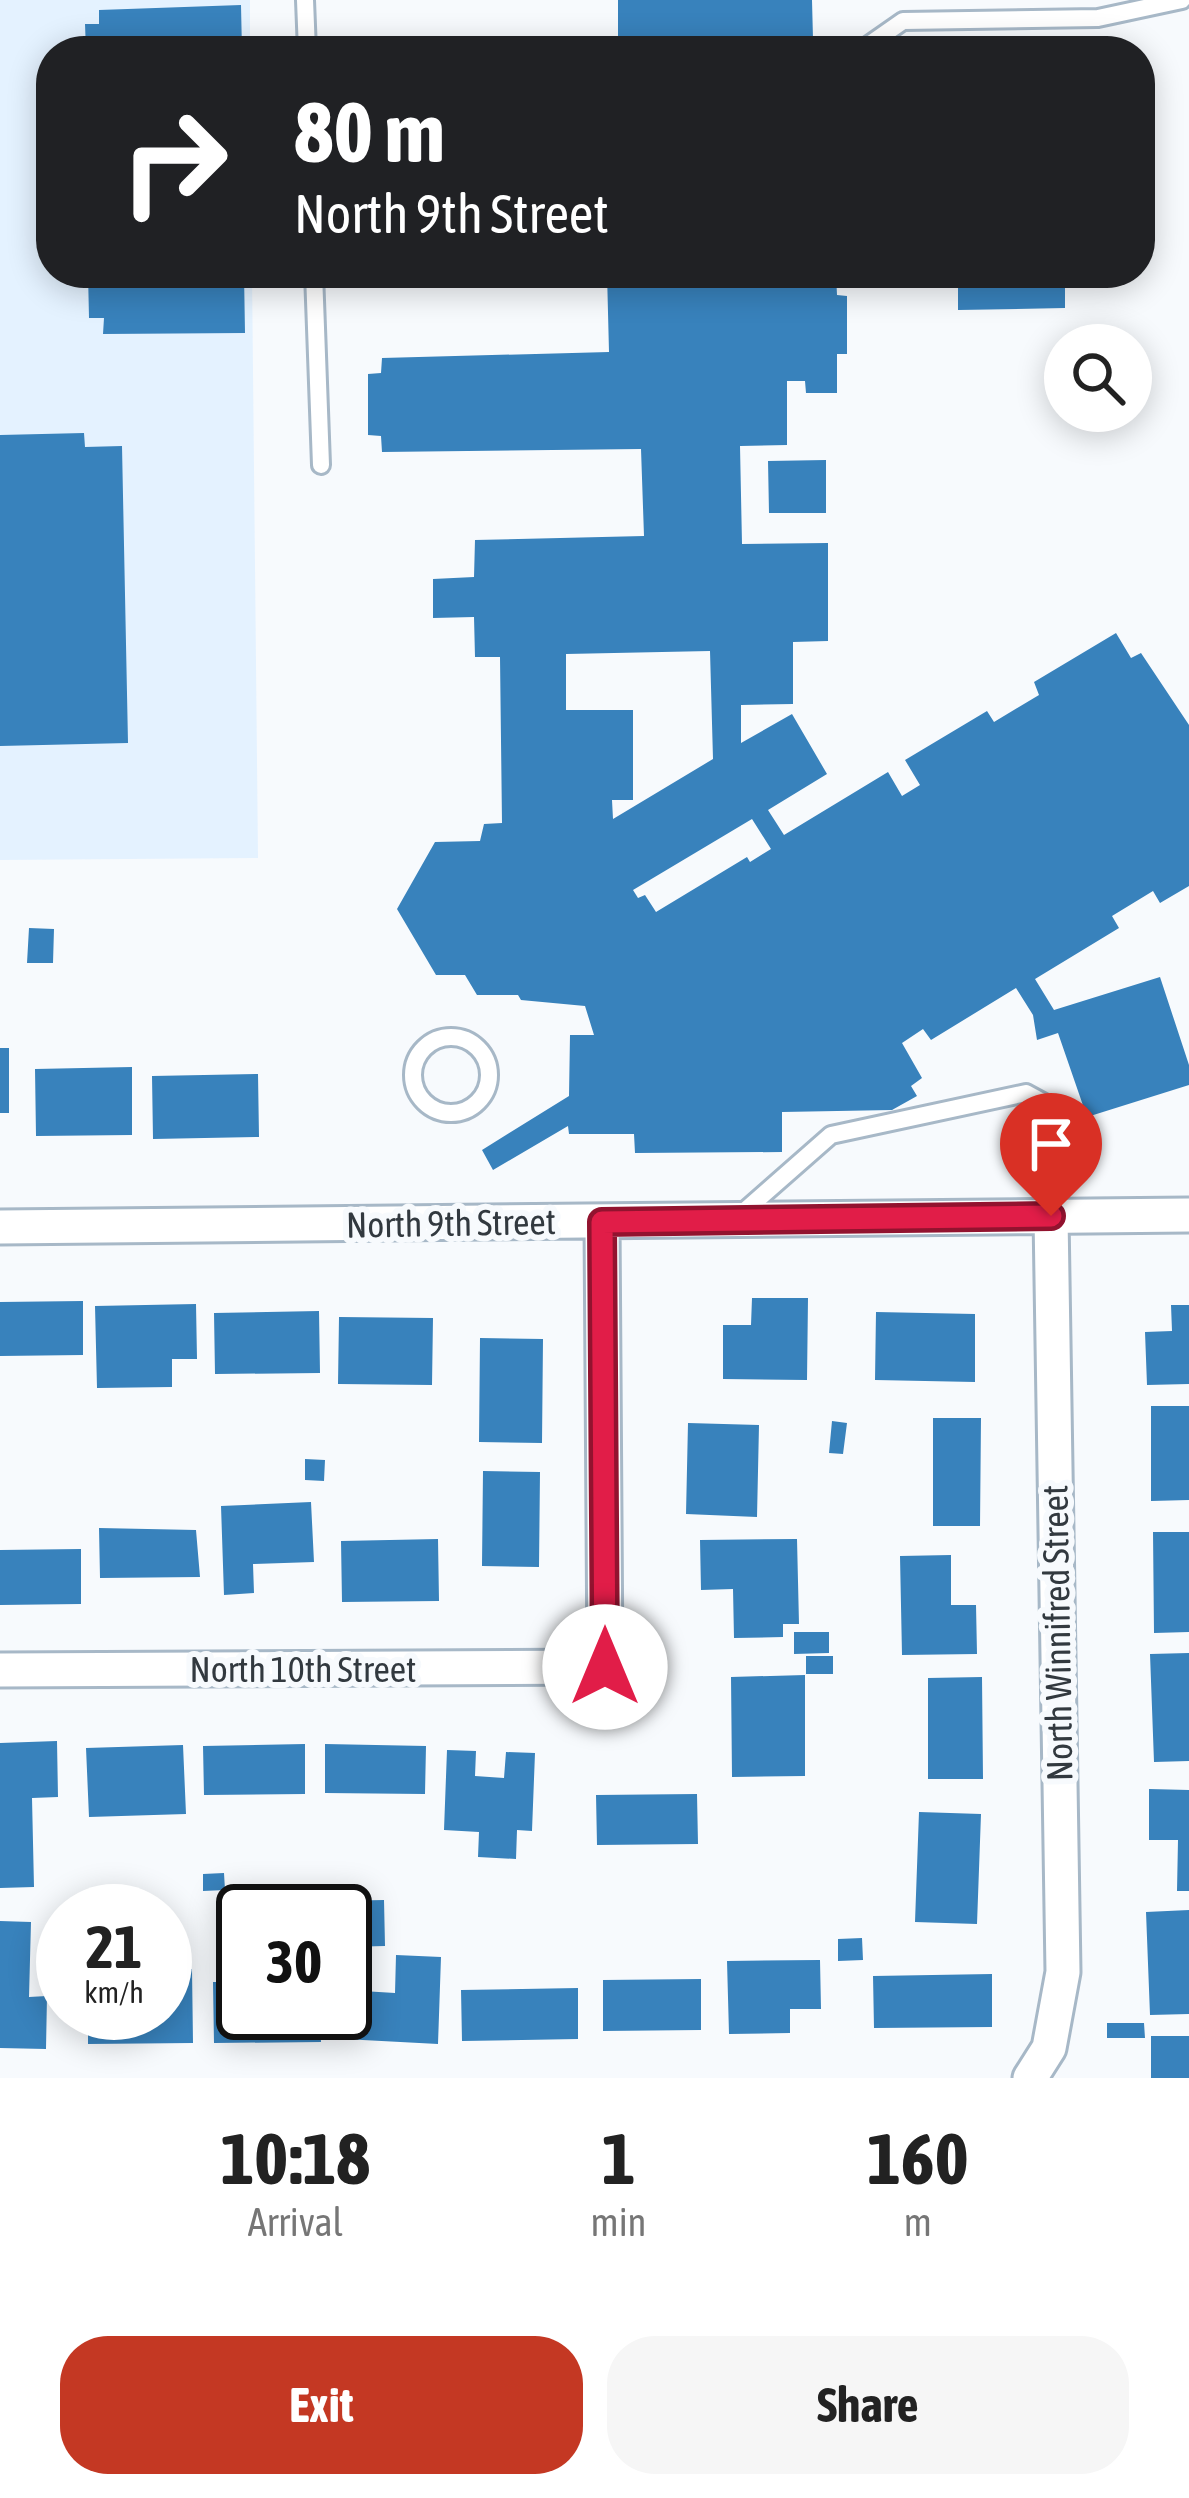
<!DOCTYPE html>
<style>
:root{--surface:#fff;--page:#f6f6f6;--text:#222;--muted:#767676;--accent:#c43823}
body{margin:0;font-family:"Asap Condensed",sans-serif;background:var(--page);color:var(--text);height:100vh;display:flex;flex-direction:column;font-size:45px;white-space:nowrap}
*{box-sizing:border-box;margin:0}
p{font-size:39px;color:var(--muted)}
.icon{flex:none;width:66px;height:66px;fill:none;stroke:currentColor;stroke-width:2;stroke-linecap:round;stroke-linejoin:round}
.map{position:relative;height:2078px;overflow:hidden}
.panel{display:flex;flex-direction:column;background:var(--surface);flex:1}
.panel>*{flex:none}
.hud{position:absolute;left:36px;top:36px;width:1119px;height:252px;border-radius:48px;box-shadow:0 6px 30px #0003;background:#202124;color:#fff;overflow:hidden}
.buttons{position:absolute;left:1044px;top:324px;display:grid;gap:24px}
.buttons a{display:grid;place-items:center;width:108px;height:108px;border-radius:50%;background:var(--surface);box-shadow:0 6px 30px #0003;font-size:60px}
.speed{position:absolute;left:36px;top:1884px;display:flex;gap:24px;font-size:60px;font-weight:700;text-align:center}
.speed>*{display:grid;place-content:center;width:156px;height:156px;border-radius:50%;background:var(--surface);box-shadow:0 6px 30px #0003;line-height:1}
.speed small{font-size:30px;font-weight:400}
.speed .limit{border:6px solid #111;border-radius:18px;background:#fff;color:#111}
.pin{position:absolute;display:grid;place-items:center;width:102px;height:102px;color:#fff;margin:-123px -51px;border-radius:50% 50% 50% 0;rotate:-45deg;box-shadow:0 0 12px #0007}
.pin .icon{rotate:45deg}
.me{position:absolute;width:132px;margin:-66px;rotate:0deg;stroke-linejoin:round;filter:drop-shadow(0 0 9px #0008)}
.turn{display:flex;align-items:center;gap:42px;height:252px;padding:0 60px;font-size:54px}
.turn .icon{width:156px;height:156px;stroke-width:2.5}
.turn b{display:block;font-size:84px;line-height:102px}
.eta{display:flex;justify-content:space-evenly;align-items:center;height:204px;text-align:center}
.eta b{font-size:72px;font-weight:700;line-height:84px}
.primary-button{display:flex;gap:24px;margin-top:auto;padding:24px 60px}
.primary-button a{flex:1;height:138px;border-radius:48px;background:var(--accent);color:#fff;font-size:48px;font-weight:700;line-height:138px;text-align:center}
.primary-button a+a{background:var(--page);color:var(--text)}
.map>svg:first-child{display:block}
.built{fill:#e4f2ff}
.building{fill:#3882bc;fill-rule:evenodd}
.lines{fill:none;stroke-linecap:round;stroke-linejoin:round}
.service-casing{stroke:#a7b8c7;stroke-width:22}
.minor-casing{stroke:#a7b8c7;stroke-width:39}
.service{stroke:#fff;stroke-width:16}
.minor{stroke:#fff;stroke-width:33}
.route-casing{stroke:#92132f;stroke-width:30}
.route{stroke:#e11d48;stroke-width:21}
.labels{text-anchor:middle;stroke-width:12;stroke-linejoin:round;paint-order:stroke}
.street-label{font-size:36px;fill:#32393f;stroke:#f7fafd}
</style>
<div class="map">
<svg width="1189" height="2078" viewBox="0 0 1189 2078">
<rect width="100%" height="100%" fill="#f7fafd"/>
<path class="built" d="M0 0H250V51H51V273H252L258 858 0 860Z"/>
<path class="building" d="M618 0H812L813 39 728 41V51H702L701 42 618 43Z
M241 5 242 51H86L85 24H99V10Z
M88 273H244L245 333 103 334 104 318H89Z
M607 273H836L837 295 847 296V354H837V393H806L805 381H787V445L740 446 742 544 828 543V641L793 642V704L741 705V743L792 714 827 774 768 810 784 835 888 772 902 796 920 785 905 760 987 711 994 722 1039 695 1034 682 1116 633 1131 658 1141 653 1189 725V886L1160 903 1153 891 1112 916 1119 928 1035 979 1054 1010 1160 977 1189 1065V1085L1087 1117 1058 1033 1037 1040 1033 1015 1016 988 931 1040 923 1029 902 1043 922 1078 911 1086 917 1096 892 1110 782 1112V1152L635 1153 634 1134H569L568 1126 493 1170 482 1150 569 1096 570 1035H594L585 1006 521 1000 518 995H477L465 975H436L397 909 435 842 480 841 484 824 502 823 500 657H475L474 617 433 618V579L474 577 475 540 644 536 641 449 382 452 381 436 368 435V374L381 373 382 358 609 352ZM710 651 713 759 613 819 612 800H633V710H566V654ZM752 819 771 849 750 862 747 857 656 912 645 895 638 898 633 890Z
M958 273H1065V308L958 310Z
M84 433 85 447 122 446 128 743 0 746V435Z
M826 460V513H769L768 461Z
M29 928 54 929 53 963H27Z
M0 1048H9V1113H0Z
M132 1067V1135L36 1136 35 1069Z
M258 1074 259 1137 153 1139 152 1076Z
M752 1298H808L807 1380 723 1379V1325H751Z
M83 1301V1355L0 1356V1302Z
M196 1304 197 1359H172V1387L97 1388 95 1306Z
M1171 1305H1189V1384L1147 1385 1145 1332 1172 1331Z
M319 1311 320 1373 215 1374 214 1313Z
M876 1312 975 1314V1382L875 1380Z
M339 1317 433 1318 432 1385 338 1384Z
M480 1338 543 1339 542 1443 479 1442Z
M1151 1406H1189V1500L1151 1501Z
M933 1418H981L980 1526H933Z
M832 1421 847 1423 843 1454 829 1453Z
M688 1423 759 1425 757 1517 686 1514Z
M305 1459 325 1460 324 1481 305 1480Z
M483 1471 540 1472 539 1567 482 1566Z
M311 1502 314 1562 253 1564 254 1593 224 1595 221 1506Z
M99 1528 196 1530 200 1577 100 1578Z
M1153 1532H1189V1632L1154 1633Z
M438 1539 439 1601 342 1602 341 1541Z
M797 1539 799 1624H783V1637L734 1638 733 1589 701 1590 700 1540Z
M81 1549V1604L0 1605V1550Z
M951 1555V1605H976L977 1654 902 1655 900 1556Z
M794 1632H829V1653L794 1654Z
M1189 1653V1761L1154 1762 1150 1654Z
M806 1656H833V1674H806Z
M805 1675V1776L732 1777 731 1677Z
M982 1677 983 1779H928V1678Z
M57 1741 58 1797 32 1798 34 1887 0 1888V1743Z
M305 1744V1794L204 1795 203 1746Z
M325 1744 426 1746 425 1794 325 1793Z
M183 1745 186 1814 89 1817 86 1748Z
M447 1750 476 1751 475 1776 504 1778 506 1752 535 1753 532 1831 517 1830 516 1859 478 1857 479 1832 444 1830Z
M1149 1789 1189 1790V1891H1177L1178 1840H1149Z
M697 1794 698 1844 597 1845 596 1795Z
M919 1812 981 1814 977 1924 915 1922Z
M224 1873 225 1890 203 1891V1874Z
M384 1900 385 1946 345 1947V1911H334V1901Z
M1189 1910V2014L1150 2015 1146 1912Z
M0 1921 31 1922 29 1997 47 1996 46 2049 0 2048Z
M862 1938 863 1960 838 1961V1939Z
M396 1955 441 1957 438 2044 344 2039 346 1990 395 1993Z
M820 1960 821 2009H790V2033L729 2034 727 1961Z
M165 1969H192L193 2043 88 2044V2013H165Z
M992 1974V2027L874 2028 873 1976Z
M701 1979V2030L603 2031V1980Z
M213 1982H243V2013H320L321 2042 214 2043Z
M578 1988V2039L462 2041 461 1990Z
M1107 2023H1144L1145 2038H1107Z
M1151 2036H1189V2078H1151Z"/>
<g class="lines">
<defs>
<path id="service" d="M305 0 307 51
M860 51 903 21 1098 18 1182 0
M314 273 321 465
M413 1075a38 38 0 1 1 76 0a38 38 0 1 1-76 0Z
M740 1215 831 1135 1026 1093 1061 1112 1067 1152 1051 1216"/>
<path id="minor" d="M0 1227 1189 1215
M0 1670 605 1667 602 1222
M1030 2078 1049 2048 1063 1972 1051 1216"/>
</defs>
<use href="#service" class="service-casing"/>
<use href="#minor" class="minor-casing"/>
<use href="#service" class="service"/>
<use href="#minor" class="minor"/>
</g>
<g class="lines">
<defs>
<path id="route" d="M605 1667 602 1222 1051 1216"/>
</defs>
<use href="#route" class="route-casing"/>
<use href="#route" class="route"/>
</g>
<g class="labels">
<g class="street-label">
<text transform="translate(451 1223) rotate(-1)" y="13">North 9th Street</text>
<text transform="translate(1057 1633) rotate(-91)" y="13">North Winnifred Street</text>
<text x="303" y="1682">North 10th Street</text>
</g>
</g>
</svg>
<div class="buttons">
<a><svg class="icon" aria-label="search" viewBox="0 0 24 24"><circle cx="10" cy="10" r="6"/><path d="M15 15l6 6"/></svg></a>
</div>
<div class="speed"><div>21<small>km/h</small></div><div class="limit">30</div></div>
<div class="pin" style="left:1051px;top:1216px;background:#d93025"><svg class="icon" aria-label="arrive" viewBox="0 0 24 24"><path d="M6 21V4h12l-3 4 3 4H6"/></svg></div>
<svg class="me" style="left:605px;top:1667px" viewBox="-20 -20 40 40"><circle r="19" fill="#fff"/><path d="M0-13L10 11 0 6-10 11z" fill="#e11d48"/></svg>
<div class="hud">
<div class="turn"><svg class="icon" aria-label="right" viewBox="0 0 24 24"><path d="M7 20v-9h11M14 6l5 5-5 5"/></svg><div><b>80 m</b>North 9th Street</div></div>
</div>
</div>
<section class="panel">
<div class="eta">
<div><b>10:18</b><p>Arrival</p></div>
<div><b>1</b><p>min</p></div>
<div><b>160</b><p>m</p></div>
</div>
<div class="primary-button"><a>Exit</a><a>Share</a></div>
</section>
